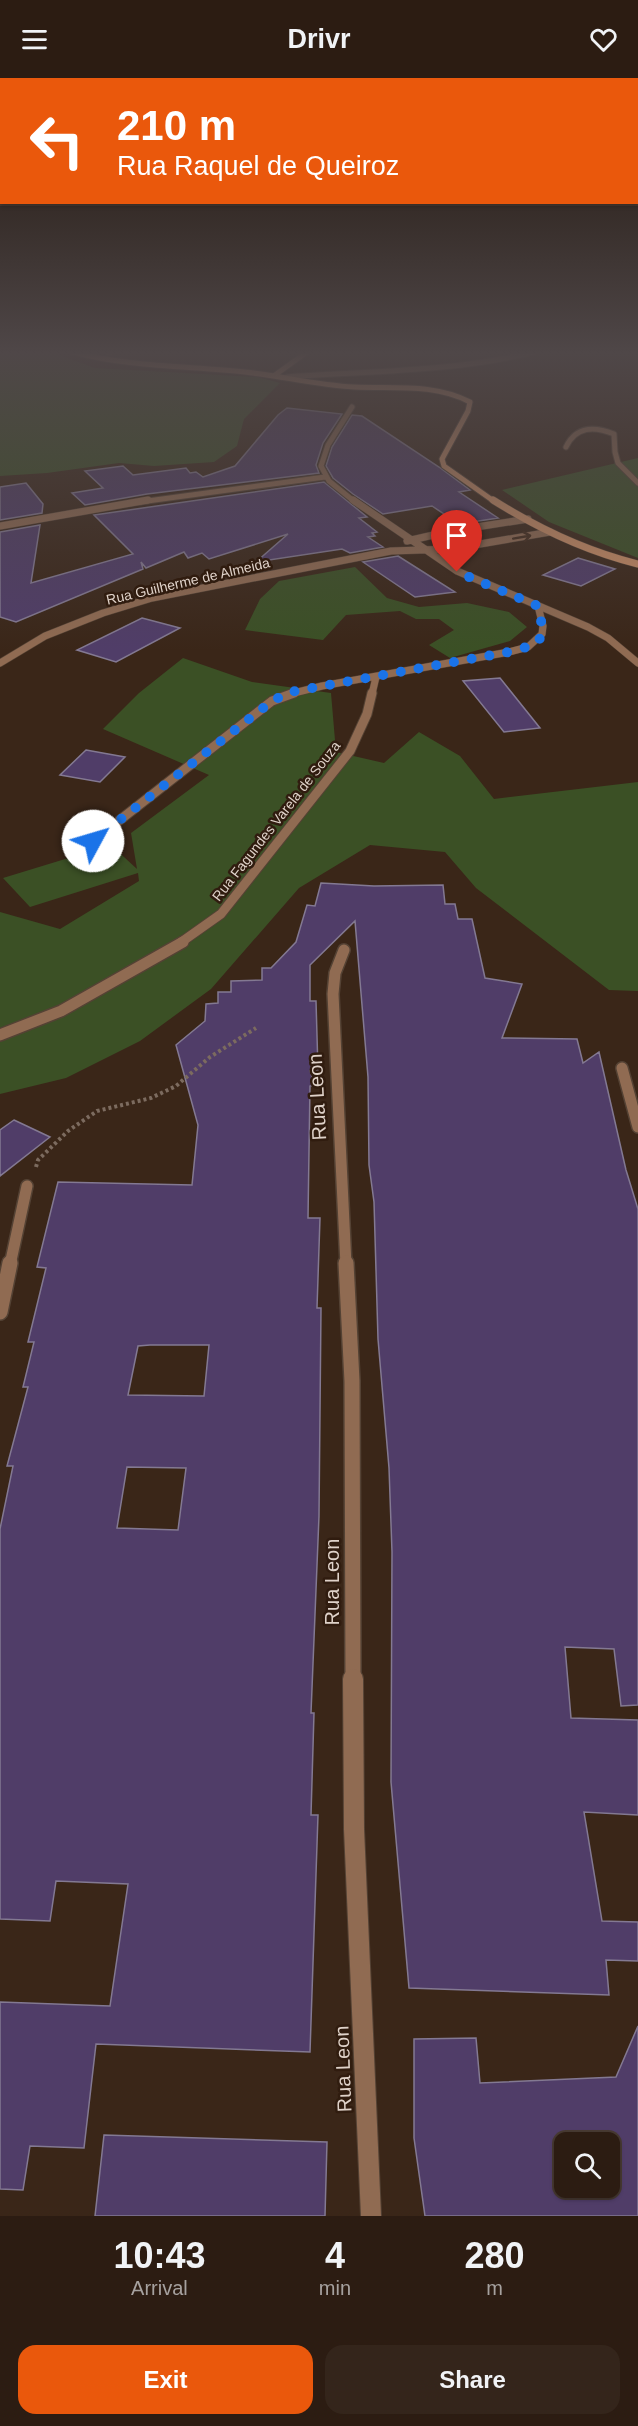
<!DOCTYPE html>
<style>
:root{--surface:#2c1c12;--page:#34251b;--text:#f1f3f6;--muted:#a6a19f;--line:#483a32;--accent:#ea580c}
body{margin:0;font-family:Arial,sans-serif;background:var(--page);color:var(--text);height:100vh;display:flex;flex-direction:column;font-size:22px;white-space:nowrap}
*{box-sizing:border-box;margin:0}
p{font-size:20px;color:var(--muted)}
.icon{flex:none;width:33px;height:33px;fill:none;stroke:currentColor;stroke-width:2;stroke-linecap:round;stroke-linejoin:round}
.map{position:relative;height:2138px;overflow:hidden}
.drawer{display:flex;flex-direction:column;background:var(--surface);flex:1}
.drawer>*{flex:none}
.banner{position:absolute;left:0px;top:0px;width:639px;height:126px;box-shadow:0 2px 4px #0004,0 0 0 2px var(--line);background:#ea580c;color:#fff;overflow:hidden}
.tools{position:absolute;left:554px;top:2054px;display:grid;gap:12px}
.tools a{display:grid;place-items:center;width:66px;height:66px;border-radius:12px;background:var(--surface);box-shadow:0 2px 4px #0004,0 0 0 2px var(--line);font-size:30px}
.pin{position:absolute;display:grid;place-items:center;width:51px;height:51px;color:#fff;margin:-62px -26px;border-radius:50% 50% 50% 0;rotate:-45deg;box-shadow:0 0 6px #0007}
.pin .icon{rotate:45deg}
.me{position:absolute;width:66px;margin:-33px;rotate:51deg;stroke-linejoin:round;filter:drop-shadow(0 0 4px #0008)}
.turn{display:flex;align-items:center;gap:21px;height:126px;padding:0 18px;font-size:27px}
.turn .icon{width:78px;height:78px;stroke-width:2.5}
.turn b{display:block;font-size:42px;line-height:51px}
.eta{display:flex;justify-content:space-evenly;align-items:center;height:102px;text-align:center}
.eta b{font-size:36px;font-weight:600;line-height:42px}
.primary-button{display:flex;gap:12px;margin-top:auto;padding:12px 18px}
.primary-button a{flex:1;height:69px;border-radius:18px;background:var(--accent);color:#fff;font-size:24px;font-weight:600;line-height:69px;text-align:center}
.primary-button a+a{background:var(--page);color:var(--text)}
header{display:flex;justify-content:space-between;align-items:center;height:78px;padding:0 18px;background:var(--surface);font-size:27px;font-weight:600}
.map>svg:first-child{display:block}
.green{fill:#3b5025}
.building{fill:#503d68;stroke:#837992;stroke-width:1.5;fill-rule:evenodd}
.lines{fill:none;stroke-linecap:round;stroke-linejoin:round}
.lane-casing{stroke:#544234;stroke-width:7}
.street-far5-casing{stroke:#544234;stroke-width:7}
.street-far4-casing{stroke:#544234;stroke-width:8}
.street-far3-casing{stroke:#544234;stroke-width:11}
.street-far2-casing{stroke:#544234;stroke-width:14}
.street-far1-casing{stroke:#544234;stroke-width:18}
.street-casing{stroke:#544234;stroke-width:22}
.secondary-far1-casing{stroke:#544234;stroke-width:7}
.secondary-casing{stroke:#544234;stroke-width:8}
.path{stroke:#7c6b5f;stroke-width:4;stroke-dasharray:3 3;stroke-linecap:butt}
.lane{stroke:#906b52;stroke-width:5}
.street-far5{stroke:#906b52;stroke-width:5}
.street-far4{stroke:#906b52;stroke-width:7}
.street-far3{stroke:#906b52;stroke-width:9}
.street-far2{stroke:#906b52;stroke-width:11}
.street-far1{stroke:#906b52;stroke-width:15}
.street{stroke:#906b52;stroke-width:20}
.secondary-far1{stroke:#ca8e66;stroke-width:5}
.secondary{stroke:#ca8e66;stroke-width:7}
.oneway{stroke:#432c1c}
.route{stroke:#1a73e8;stroke-width:10;stroke-dasharray:0 18}
.labels{text-anchor:middle;stroke-width:5;stroke-linejoin:round;paint-order:stroke}
.far-street-label{font-size:14px;fill:#dfd2c9;stroke:#301c0f}
.near-street-label{font-size:20px;fill:#dfd2c9;stroke:#301c0f}
</style>
<header><svg class="icon" aria-label="menu" viewBox="0 0 24 24"><path d="M4 6h16M4 12h16M4 18h16"/></svg>Drivr<svg class="icon" aria-label="heart" viewBox="0 0 24 24"><path d="M12 20l-8-8c-3-5 5-10 8-4 3-6 11-1 8 4z"/></svg></header>
<div class="map">
<svg width="638" height="2138" viewBox="0 0 638 2138">
<rect width="100%" height="100%" fill="#3a2618"/>
<path class="green" d="M0 274H51L95 290 258 299 280 305 244 341 237 368 214 384 154 388 119 385 47 395 0 398Z
M638 380V480L549 444 502 412Z
M355 489 387 520 419 529 467 525 509 534 527 549 510 563 450 580 429 567 454 552 439 541H416L400 533 346 537 323 562 245 552 260 521 279 503Z
M183 580 252 604 331 615 336 674 384 685 419 654 460 678 494 721 638 704V913L609 912 476 810 445 774 370 767 299 810 211 911 140 963 66 1000 0 1016V834L60 851 139 803 138 795 30 829 3 800 111 767 137 791 131 755 209 697 103 651 139 615Z"/>
<path class="building" d="M287 330 342 336 323 365 316 387 319 395 147 416 85 427 72 415 103 410 85 393 123 388 133 397 186 390 190 395 196 394 203 399 235 388 278 337Z
M352 337 362 338 439 389 470 412 459 414 498 440 459 446 432 428 383 436 353 416 333 400 326 388 332 369Z
M324 404 367 439 359 440 377 454 372 455 375 458 368 459 383 469 350 475 342 471 256 484 288 456 209 481 202 475 188 480 184 474 146 490 141 484 143 491 16 544 0 539V454L40 447 31 505 133 476 94 437Z
M26 405 43 426 42 435 0 442V409Z
M398 478 455 514 415 519 363 484Z
M578 480 615 491 581 508 543 497Z
M142 540 180 550 116 584 77 572Z
M500 600 540 650 504 654 463 603Z
M86 672 125 679 100 704 60 697Z
M321 805 374 808 443 807 445 826H455L458 841H472L485 900 522 906 502 960 577 961 583 985 599 974 626 1092 638 1131V1627L621 1628 614 1571 565 1569 571 1640 638 1642V1737L584 1734 602 1843 638 1844V1883L606 1882 609 1917 409 1910 391 1704 392 1474 389 1390 378 1261 374 1124 369 1087 368 999 355 843 310 887V923H316L318 992 310 993 315 1007 310 1008 308 1140H320L317 1230H321L319 1438 311 1635H314L311 1737H318L310 1974 96 1966 84 2070 30 2068 23 2112 0 2111V1924L110 1928 128 1806 56 1803 50 1843 0 1841V1451L13 1388H7L28 1309H23L34 1264H28L46 1190 37 1189 58 1104 192 1107 198 1047 176 967 205 943 206 926 218 925V914H231V903L262 902V890H271L296 864 307 827 315 828ZM150 1267H209L204 1318 128 1317 138 1268ZM127 1389 186 1390 178 1452 117 1450Z
M14 1042 50 1059 0 1098V1052Z
M638 1948V2138H425L414 2060V1961L476 1960 480 2005 616 1999ZM564 2064H609V2109H564Z
M104 2057 327 2064 325 2138H95Z"/>
<g class="lines">
<defs>
<path id="lane" d="M566 369C576 348 594 348 614 356L615 374 618 385 638 405"/>
<path id="street-far5" d="M107 274 110 275
M287 299C369 293 454 294 534 274
M352 329 328 367 321 388 329 403 355 424
M140 424 325 399"/>
<path id="street-far4" d="M353 422 457 493 588 549 608 560 638 585
M0 448 148 422
M407 463 451 453 528 441
M0 585 45 558 103 535 152 520 391 473 451 471 550 454
M290 616 322 608 509 574 528 569 542 556 543 548 538 528
M372 616 376 599"/>
<path id="street-far3" d="M93 763 272 623 294 615
M180 865 221 836 350 673 367 636 372 615"/>
<path id="street-far2" d="M344 872 335 895 333 916 346 1187
M0 957 61 933 183 864
M622 990 638 1049
M10 1187 27 1108"/>
<path id="street-far1" d="M346 1185 352 1303 353 1602
M0 1234 10 1185"/>
<path id="street" d="M353 1601 354 1751 371 2138"/>
<path id="secondary-far1" d="M73 274C129 289 187 288 245 294 281 298 317 307 354 309 393 311 434 305 470 324L468 333 442 381 444 388 495 424
M275 297 307 274"/>
<path id="secondary" d="M493 422C539 451 585 473 638 486"/>
</defs>
<use href="#lane" class="lane-casing"/>
<use href="#street-far5" class="street-far5-casing"/>
<use href="#street-far4" class="street-far4-casing"/>
<use href="#street-far3" class="street-far3-casing"/>
<use href="#street-far2" class="street-far2-casing"/>
<use href="#street-far1" class="street-far1-casing"/>
<use href="#street" class="street-casing"/>
<use href="#secondary-far1" class="secondary-far1-casing"/>
<use href="#secondary" class="secondary-casing"/>
<path class="path" d="M36 1089 38 1082 68 1053 97 1033 151 1020 176 1008 210 979 256 950"/>
<use href="#lane" class="lane"/>
<use href="#street-far5" class="street-far5"/>
<use href="#street-far4" class="street-far4"/>
<use href="#street-far3" class="street-far3"/>
<use href="#street-far2" class="street-far2"/>
<use href="#street-far1" class="street-far1"/>
<use href="#street" class="street"/>
<use href="#secondary-far1" class="secondary-far1"/>
<use href="#secondary" class="secondary"/>
</g>
<defs><path id="oneway-shaft" d="M-6 0H5M1.5-3L5.5 0L1.5 3" fill="none" stroke-width="1.6" stroke-linecap="round" stroke-linejoin="round" transform="scale(1.5)"/></defs>
<use class="oneway" href="#oneway-shaft" transform="translate(522 459) rotate(-10)"/>
<linearGradient id="sky" x2="0" y2="1"><stop stop-color="#20150d"/><stop offset="0.48" stop-color="#4f4748"/><stop offset="1" stop-color="#4f4748" stop-opacity="0"/></linearGradient>
<rect width="638" height="573" fill="url(#sky)"/>
<g class="lines">
<path class="route" d="M93 763 272 623 290 614 509 574C544 565 546 563 538 528L457 494"/>
</g>
<g class="labels">
<g class="far-street-label">
<text transform="translate(188 503) rotate(-13)" y="5">Rua Guilherme de Almeida</text>
<text transform="translate(276 743) rotate(-52)" y="5">Rua Fagundes Varela de Souza</text>
</g>
<g class="near-street-label">
<text transform="translate(317 1019) rotate(-93)" y="7">Rua Leon</text>
<text transform="translate(332 1504) rotate(-90)" y="7">Rua Leon</text>
<text transform="translate(343 1991) rotate(-92)" y="7">Rua Leon</text>
</g>
</g>
</svg>
<div class="tools">
<a><svg class="icon" aria-label="search" viewBox="0 0 24 24"><circle cx="10" cy="10" r="6"/><path d="M15 15l6 6"/></svg></a>
</div>
<div class="pin" style="left:457px;top:494px;background:#d93025"><svg class="icon" aria-label="arrive" viewBox="0 0 24 24"><path d="M6 21V4h12l-3 4 3 4H6"/></svg></div>
<svg class="me" style="left:93px;top:763px" viewBox="-20 -20 40 40"><circle r="19" fill="#fff"/><path d="M0-13L10 11 0 6-10 11z" fill="#1a73e8"/></svg>
<div class="banner">
<div class="turn"><svg class="icon" aria-label="left" viewBox="0 0 24 24"><path d="M17 20v-9H6M10 6l-5 5 5 5"/></svg><div><b>210 m</b>Rua Raquel de Queiroz</div></div>
</div>
</div>
<section class="drawer">
<div class="eta">
<div><b>10:43</b><p>Arrival</p></div>
<div><b>4</b><p>min</p></div>
<div><b>280</b><p>m</p></div>
</div>
<div class="primary-button"><a>Exit</a><a>Share</a></div>
</section>
